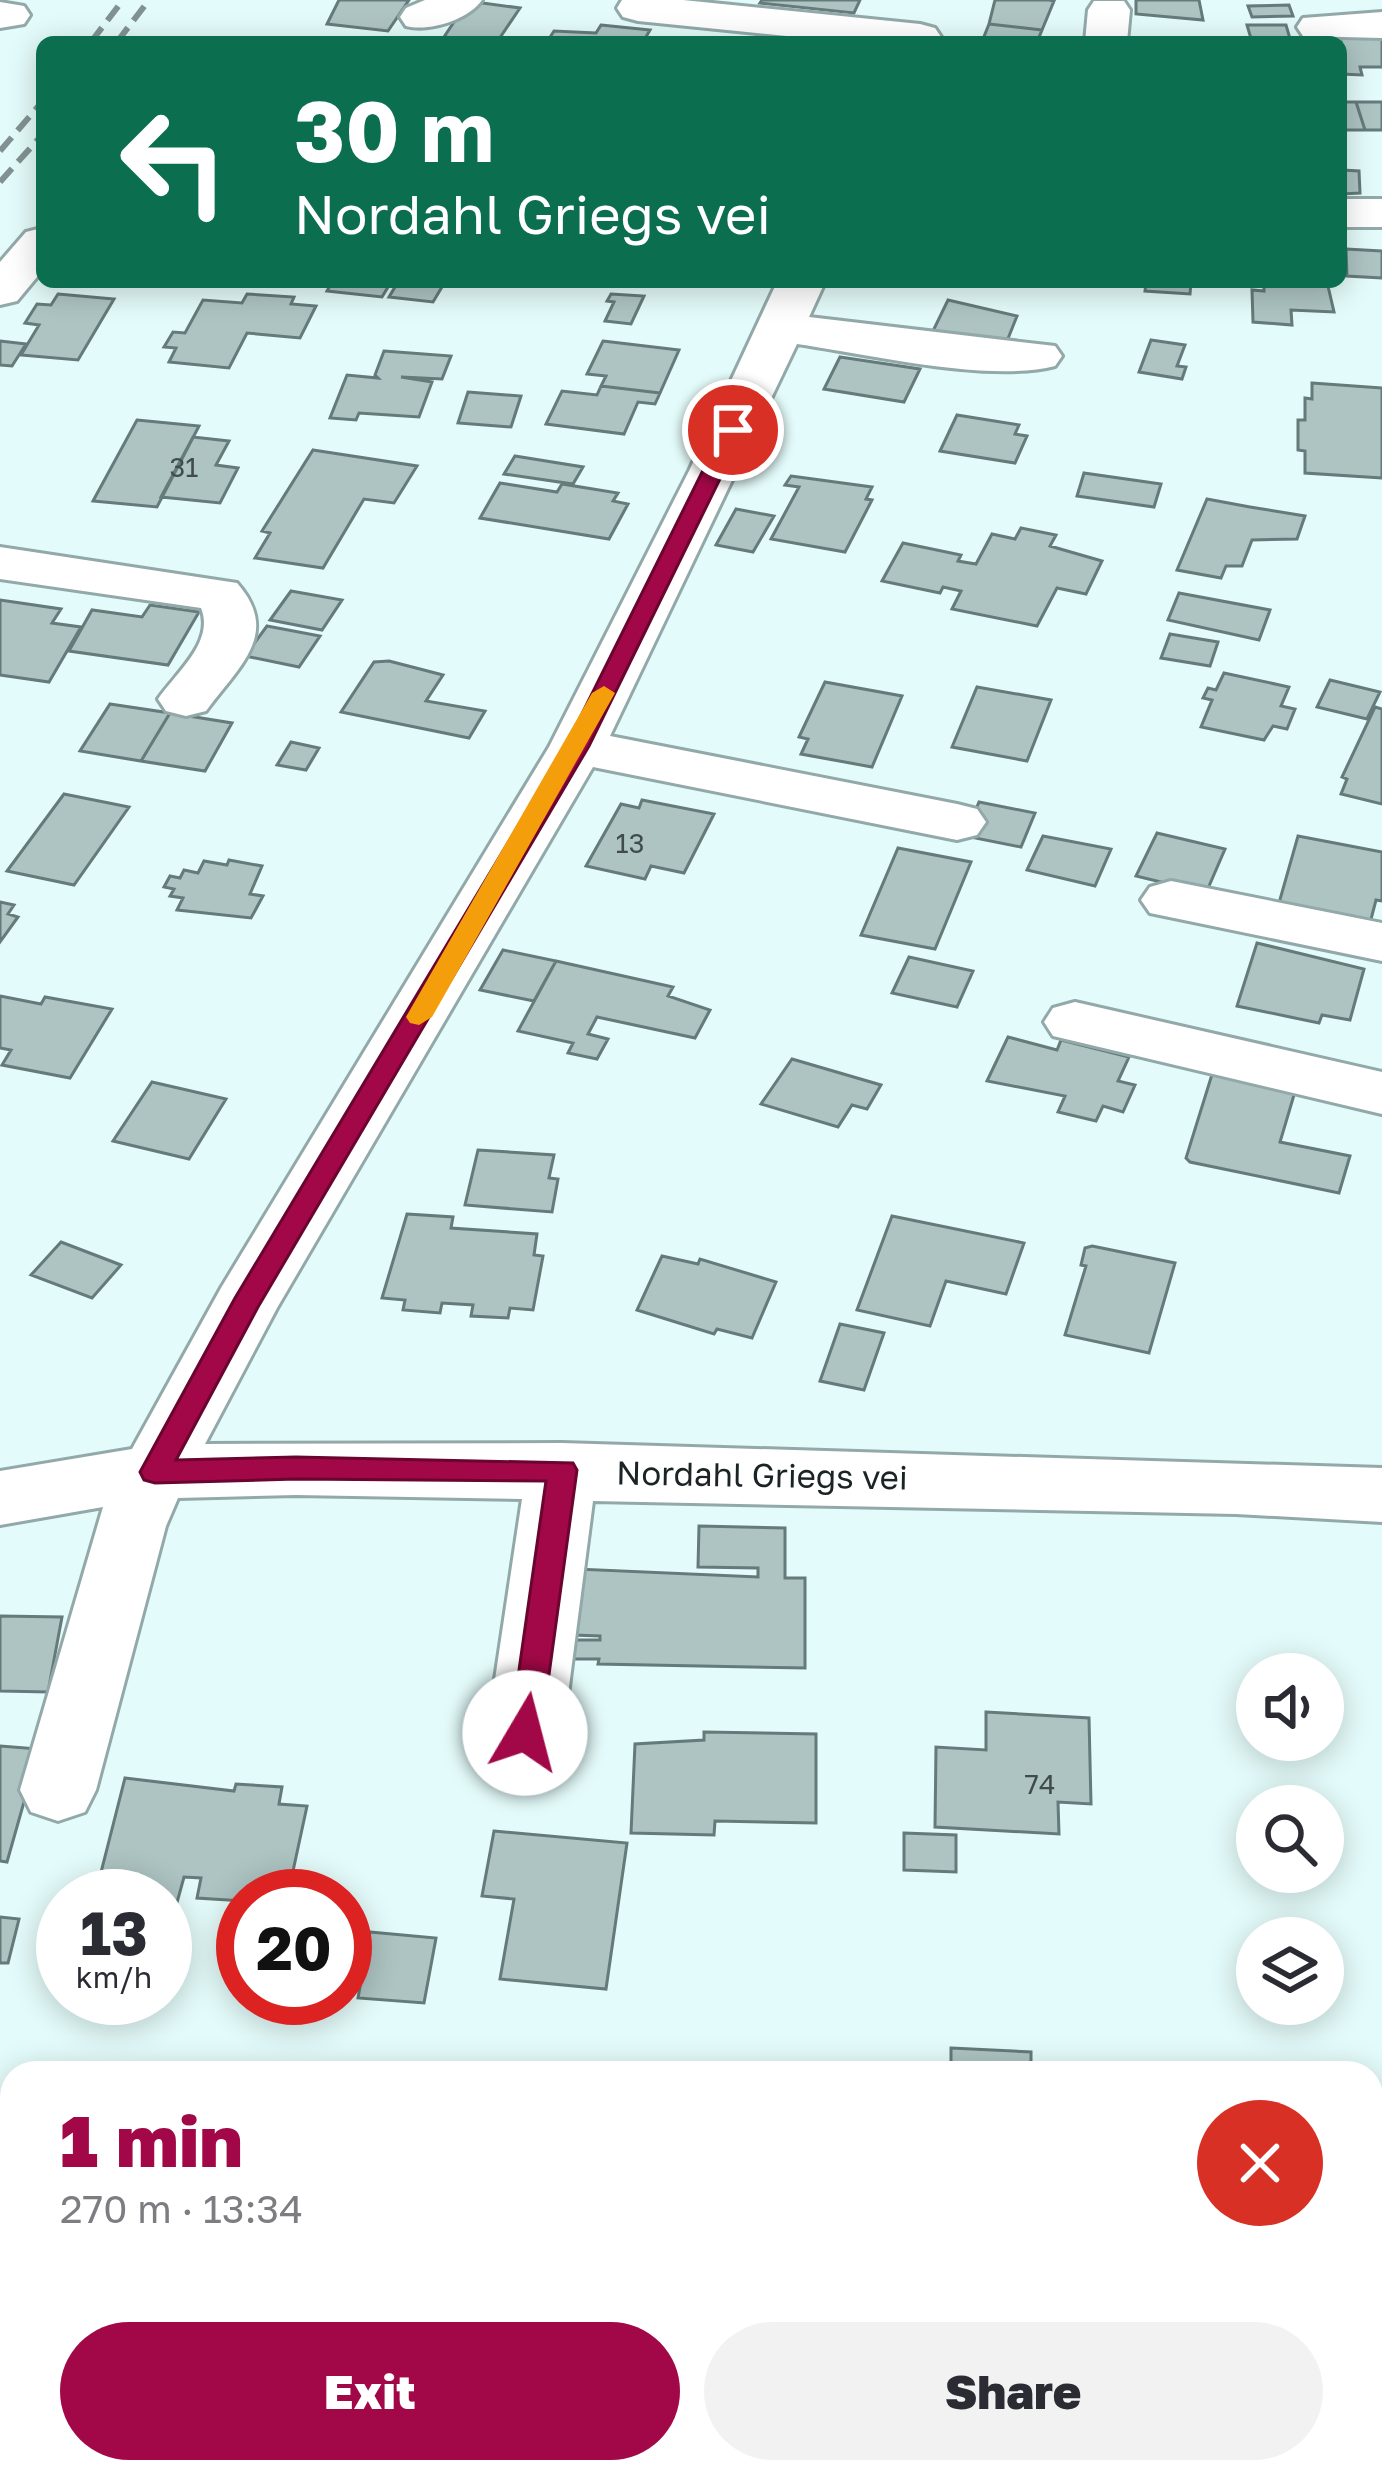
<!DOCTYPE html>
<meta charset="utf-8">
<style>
:root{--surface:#fff;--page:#f2f2f3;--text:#2b2b33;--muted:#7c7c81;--accent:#a20847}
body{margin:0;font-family:"Golos Text",sans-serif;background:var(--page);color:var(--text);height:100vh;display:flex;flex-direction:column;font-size:45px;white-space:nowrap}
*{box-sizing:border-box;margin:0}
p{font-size:39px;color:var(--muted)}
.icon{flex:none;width:66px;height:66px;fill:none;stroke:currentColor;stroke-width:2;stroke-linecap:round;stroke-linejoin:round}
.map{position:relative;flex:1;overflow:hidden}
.side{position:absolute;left:0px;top:2061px;width:1383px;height:423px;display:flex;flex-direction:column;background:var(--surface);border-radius:36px 36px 0 0;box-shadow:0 6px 30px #0003}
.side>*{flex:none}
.top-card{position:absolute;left:36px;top:36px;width:1311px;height:252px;border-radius:18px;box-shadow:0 6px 30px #0003;background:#0b6e4f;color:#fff;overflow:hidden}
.fabs{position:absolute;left:1236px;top:1653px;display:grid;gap:24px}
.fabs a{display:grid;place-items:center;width:108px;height:108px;border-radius:50%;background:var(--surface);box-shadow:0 6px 30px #0003;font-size:60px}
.speed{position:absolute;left:36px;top:1869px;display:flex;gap:24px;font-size:60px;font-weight:700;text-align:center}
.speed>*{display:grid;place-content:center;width:156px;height:156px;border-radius:50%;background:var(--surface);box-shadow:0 6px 30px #0003;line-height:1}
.speed small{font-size:30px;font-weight:400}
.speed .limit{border:18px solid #d22;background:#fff;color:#111}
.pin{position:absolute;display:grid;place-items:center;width:102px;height:102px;color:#fff;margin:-51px;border:6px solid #fff;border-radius:50%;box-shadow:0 3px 12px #0007}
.me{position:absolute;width:132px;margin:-66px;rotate:8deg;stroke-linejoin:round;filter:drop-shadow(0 0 9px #0008)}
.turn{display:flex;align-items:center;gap:42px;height:252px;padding:0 60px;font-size:54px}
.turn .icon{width:156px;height:156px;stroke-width:2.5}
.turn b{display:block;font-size:84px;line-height:102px}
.round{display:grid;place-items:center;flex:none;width:126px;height:126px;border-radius:63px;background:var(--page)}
.summary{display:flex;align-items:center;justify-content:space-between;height:204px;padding:0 60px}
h1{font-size:72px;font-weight:800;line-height:90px;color:var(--accent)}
.primary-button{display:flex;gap:24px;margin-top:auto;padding:24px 60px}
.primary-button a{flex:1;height:138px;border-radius:72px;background:var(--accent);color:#fff;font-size:48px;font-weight:800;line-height:138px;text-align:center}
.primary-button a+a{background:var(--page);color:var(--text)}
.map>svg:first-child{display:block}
.building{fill:#adc4c3;stroke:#657a7a;stroke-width:3}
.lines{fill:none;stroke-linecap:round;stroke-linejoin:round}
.minor-casing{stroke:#93a9a9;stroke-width:6}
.minor{fill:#fff;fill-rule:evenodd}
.rail{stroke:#829292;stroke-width:6;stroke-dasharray:18 9;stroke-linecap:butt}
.route{fill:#a20847;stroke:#69052e;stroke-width:3}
.slow{fill:#f59e0b}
.labels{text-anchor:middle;stroke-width:12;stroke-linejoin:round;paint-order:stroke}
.number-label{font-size:27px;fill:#404c4c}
.street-label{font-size:33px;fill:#1b2424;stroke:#fff}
</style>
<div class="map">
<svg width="1382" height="2482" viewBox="0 0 1382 2482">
<rect width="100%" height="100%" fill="#e3fbfa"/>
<path class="building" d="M339 0H409L388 31 327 24Z
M762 0H860L854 13 760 3Z
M995 0H1049L1054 1 1042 30 989 24Z
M1136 0H1199L1203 20 1136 14Z
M468 1 520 8 497 42 444 37Z
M1289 5 1293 16 1252 17 1248 6Z
M989 24 1042 30 1037 42H976L983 39Z
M601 25 650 30 643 42H547L554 31 596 33Z
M1247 25H1286L1291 42H1252Z
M1323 32H1382V67H1360L1362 75 1341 74V42H1325Z
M1341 102H1356L1365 130H1341Z
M1356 102H1382V130H1365Z
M1341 156 1342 170 1359 171 1360 193 1341 194Z
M1346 249 1382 251V278L1347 276Z
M332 282H391L382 297 327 291Z
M398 282H445L433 302 389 297Z
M1133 282H1191L1190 294 1145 291 1146 283Z
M1264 282H1327L1334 312 1291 310 1292 325 1253 322 1252 290 1264 291Z
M58 294 114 299 78 360 21 355 39 325 25 323 37 304 51 305Z
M247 294 294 297 291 304 316 306 300 338 247 333 229 368 169 362 176 348 164 347 173 332 185 333 203 300 242 303Z
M611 294 644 296 631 324 605 321 614 302 607 301Z
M948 300 1017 316 1005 346 931 335Z
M1151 340 1185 345 1177 366 1186 367 1182 379 1139 372Z
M0 341 26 344 12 366 0 365Z
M603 341 679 350 660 393 601 386 606 376 587 374Z
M384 351 451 356 442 379 401 377 432 382 419 417 359 413 356 420 330 418 347 375 378 378 375 375Z
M840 357 920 369 904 402 824 389Z
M1312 383 1382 388V478L1305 473V451L1298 450V420H1305V398L1312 399Z
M601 386 660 393 655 404 638 402 624 434 546 424 562 391 597 395Z
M468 392 521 396 511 427 458 423Z
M957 415 1019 425 1015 434 1027 436 1015 463 940 451Z
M137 420 199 426 157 507 93 501Z
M193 437 229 441 216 465 238 468 220 503 161 497Z
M313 450 417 466 394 503 364 499 323 568 255 558 270 533 262 531Z
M515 456 583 467 573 484 504 474Z
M1084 473 1161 484 1154 507 1077 496Z
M791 476 872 487 866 499 872 500 845 552 771 539 799 487 785 485Z
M500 483 557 492 562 484 618 493 613 501 628 504 609 539 480 518Z
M1207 499 1250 507 1305 516 1297 539 1252 540 1242 566H1226L1221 578 1177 570Z
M736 509 774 516 753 552 716 545Z
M1021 528 1056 535 1050 546 1102 561 1086 594 1057 588 1037 626 952 609 961 591 943 587 940 593 882 581 903 543 961 555 958 561 976 564 992 534 1015 539Z
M291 591 342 600 322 630 270 620Z
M1179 593 1270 610 1259 640 1168 620Z
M0 600 61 609 52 623 81 627 49 682 0 675Z
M150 605 199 612 168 665 69 651 92 610 142 617Z
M267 626 320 636 299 667 245 656Z
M1170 634 1218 642 1210 666 1161 658Z
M389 661 443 675 426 701 485 711 469 738 341 712 374 662Z
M1224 673 1289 687 1281 706 1295 709 1287 729 1273 726 1264 740 1201 727 1212 700 1203 698 1208 688 1216 690Z
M1330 680 1380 692 1367 719 1317 707Z
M825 682 902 696 872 767 801 754 808 739 799 737Z
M977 687 1051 700 1027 761 952 747Z
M110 704 170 713 141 761 80 751Z
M1375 707 1382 709V804L1341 794 1347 779 1342 777Z
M170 713 232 723 205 771 141 761Z
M291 742 319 748 306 770 277 765Z
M64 794 129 807 74 885 7 871Z
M642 800 714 814 684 873 651 866 645 879 586 866 621 804 639 808Z
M979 802 1035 813 1021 847 965 836Z
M1157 833 1225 849 1206 893 1136 876Z
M1043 836 1111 849 1095 886 1027 870Z
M1298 836 1382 852V901L1376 900 1369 927 1277 910Z
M898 848 971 862 935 949 861 935Z
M229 860 262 866 250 894 263 896 251 918 177 910 183 898 170 896 174 889 164 887 170 876 180 878 184 870 198 873 204 861 227 865Z
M0 902 14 905 8 914 18 917 0 942Z
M1257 943 1364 969 1350 1020 1322 1015 1319 1023 1237 1006Z
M503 950 556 961 534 1001 480 990Z
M909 957 973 971 957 1007 892 993Z
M556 961 673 987 668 996 710 1010 695 1038 597 1017 588 1034 608 1039 597 1059 568 1053 573 1043 518 1031Z
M0 996 41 1004 45 997 112 1009 70 1078 2 1065 11 1050 0 1048Z
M1008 1037 1057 1050 1061 1040 1129 1057 1118 1081 1135 1085 1123 1112 1103 1106 1096 1121 1058 1112 1065 1096 987 1081Z
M792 1059 881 1085 867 1109 852 1105 838 1127 761 1104Z
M1214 1068 1297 1085 1280 1142 1350 1156 1339 1193 1190 1162 1186 1158Z
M152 1082 226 1099 189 1159 113 1141Z
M478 1150 554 1155 549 1178 558 1179 552 1212 465 1205Z
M407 1214 453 1217 451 1228 537 1234 534 1255 543 1256 533 1310 510 1308 508 1318 471 1316 473 1305 442 1303 440 1313 403 1310 405 1300 382 1298Z
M892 1216 1024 1243 1006 1294 946 1281 930 1326 857 1310Z
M61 1242 121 1265 92 1298 31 1275Z
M1092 1246 1175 1263 1149 1353 1065 1335 1086 1266 1081 1265 1085 1248Z
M662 1256 698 1264 700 1259 776 1282 752 1338 717 1329 714 1334 637 1310Z
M840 1324 884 1333 864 1390 820 1381Z
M699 1526 785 1528V1578H805V1668L598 1664 599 1659H569L570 1640H600V1636L573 1635 577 1569 758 1577V1568L698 1567Z
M0 1616 62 1617 48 1692 0 1691Z
M986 1712 1089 1718 1091 1804 1058 1802 1059 1834 935 1827 936 1747 986 1750Z
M704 1732 816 1734V1823L715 1821 714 1835 631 1833 635 1744 704 1740Z
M0 1746 39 1749 7 1862 0 1861Z
M125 1778 234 1791 236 1784 282 1787 279 1804 307 1806 290 1885 257 1882 255 1896H243V1901L197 1898 201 1878 184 1877 165 1946V1896H95Z
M494 1831 627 1843 606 1989 500 1979 514 1899 482 1896Z
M904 1833 956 1835V1872L904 1870Z
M0 1917 19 1919 8 1963H0Z
M370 1932 436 1938 424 2003 358 1998Z
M951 2048 1031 2052V2073H951Z
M0 2111 12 2117V2223L0 2240Z
M530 2472H692L695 2482H532Z"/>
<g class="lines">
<defs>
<path id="minor" d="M425 0H482C468 20 429 32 406 26L400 17 406 8Z
M622 0H683L920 24 935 28 941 37 938 42H845L638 21 623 17 617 8Z
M1094 1H1124L1130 10 1127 42H1085L1088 10Z
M0 2 24 6 30 15 24 24 0 28Z
M1382 12V38L1303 36 1297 27 1303 18Z
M1341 199H1382V227H1341Z
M42 228V271L17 301 0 305V262L26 232Z
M777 282H825L809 317 1055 346 1062 356 1055 366C989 383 867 354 797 344L610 736 957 804 977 809 986 822 977 835 957 840 593 767 277 1308 205 1444 562 1443 1382 1468V1522L1236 1514 593 1501 563 1733 552 1755 525 1764 498 1755 487 1733 522 1499 296 1495 178 1498 166 1526 96 1790 85 1812 58 1821 31 1812 20 1790 103 1507 0 1525V1471L132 1449 221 1288 549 747 689 471Z
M0 547 237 583C282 634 238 667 206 711L186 716 166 711 158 699C176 673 215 642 201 608L0 579Z
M1171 881 1382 923V961L1150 913 1141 900 1150 887Z
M1075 1002 1382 1072V1114L1053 1036 1044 1022 1053 1008Z"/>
</defs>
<use href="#minor" class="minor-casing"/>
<use href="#minor" class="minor"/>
<path class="rail" d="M91 42 123 0
M117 42 149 0
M0 151 42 102
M0 182 42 135"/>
</g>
<path class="route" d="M733 424 744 430 589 746 258 1307 176 1460 296 1457 573 1463 577 1470 541 1733 536 1742 525 1746 514 1742 510 1733 546 1481 296 1479 155 1483 144 1480 140 1472 235 1298 566 746 723 430Z"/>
<path class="slow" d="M604 686 615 693 432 1017 419 1025 410 1023 406 1017 592 693Z"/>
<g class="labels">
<g class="number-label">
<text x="184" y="477">31</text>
<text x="630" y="853">13</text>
<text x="1040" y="1794">74</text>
</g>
<g class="street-label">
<text transform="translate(762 1475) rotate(1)" y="12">Nordahl Griegs vei</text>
</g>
</g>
</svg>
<div class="fabs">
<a><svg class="icon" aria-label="sound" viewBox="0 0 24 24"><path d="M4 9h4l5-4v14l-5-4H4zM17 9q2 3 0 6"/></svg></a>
<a><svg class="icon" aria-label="search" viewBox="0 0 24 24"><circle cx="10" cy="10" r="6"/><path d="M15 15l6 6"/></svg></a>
<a><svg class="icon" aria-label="layers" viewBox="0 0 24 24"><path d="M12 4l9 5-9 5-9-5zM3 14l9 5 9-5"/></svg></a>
</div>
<div class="speed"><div>13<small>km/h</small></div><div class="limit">20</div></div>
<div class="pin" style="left:733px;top:430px;background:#d93025"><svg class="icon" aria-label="arrive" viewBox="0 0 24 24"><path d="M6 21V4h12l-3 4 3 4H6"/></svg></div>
<svg class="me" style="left:525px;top:1733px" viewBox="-20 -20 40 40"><circle r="19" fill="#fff"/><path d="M0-13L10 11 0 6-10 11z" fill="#a20847"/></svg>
<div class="top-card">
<div class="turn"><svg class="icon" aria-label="left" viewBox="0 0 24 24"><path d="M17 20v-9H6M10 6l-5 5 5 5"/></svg><div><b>30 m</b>Nordahl Griegs vei</div></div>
</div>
<section class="side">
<div class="summary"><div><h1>1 min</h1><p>270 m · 13:34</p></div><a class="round" style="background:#d93025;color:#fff"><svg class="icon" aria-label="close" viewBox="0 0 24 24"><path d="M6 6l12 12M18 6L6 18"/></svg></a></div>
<div class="primary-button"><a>Exit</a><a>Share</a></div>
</section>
</div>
